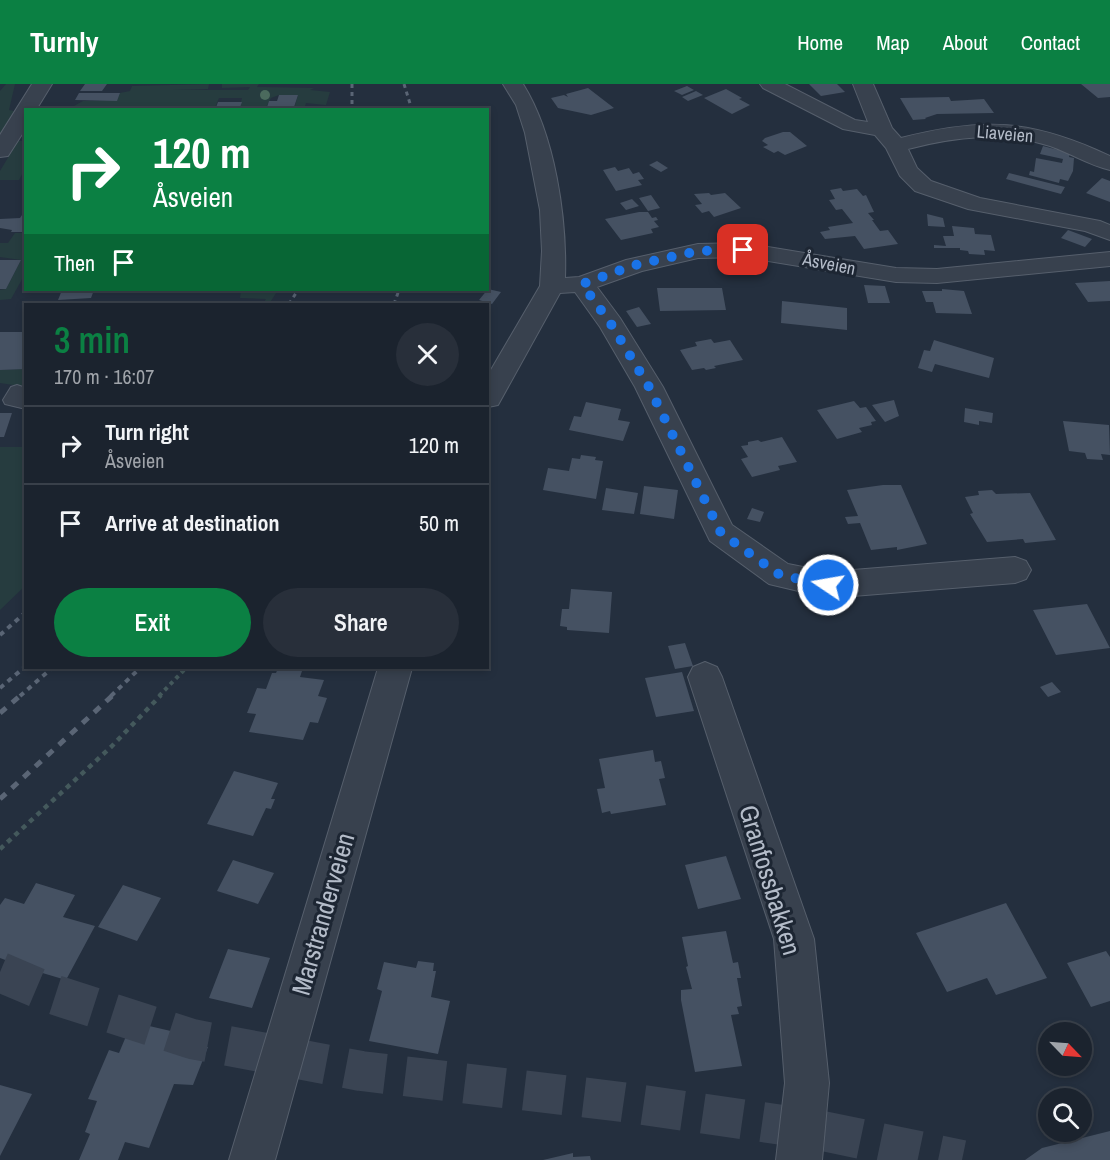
<!DOCTYPE html>
<meta charset="utf-8">
<style>
:root{--surface:#1b232e;--page:#282f3a;--text:#f1f3f6;--muted:#a0a4aa;--line:#39404a;--accent:#0b8043}
body{margin:0;font-family:"Archivo Narrow",sans-serif;background:var(--page);color:var(--text);height:100vh;display:flex;flex-direction:column;font-size:22px;white-space:nowrap}
*{box-sizing:border-box;margin:0}
p{font-size:20px;color:var(--muted)}
.icon{flex:none;width:33px;height:33px;fill:none;stroke:currentColor;stroke-width:2;stroke-linecap:round;stroke-linejoin:round}
.map{position:relative;flex:1;overflow:hidden}
.side{position:absolute;left:24px;top:219px;width:465px;height:366px;display:flex;flex-direction:column;background:var(--surface);border-radius:0px;box-shadow:0 3px 9px #0003,0 0 0 2px var(--line)}
.side>*{flex:none}
.guide{position:absolute;left:24px;top:24px;width:465px;height:183px;border-radius:0px;box-shadow:0 3px 9px #0003,0 0 0 2px var(--line);background:#0b8043;color:#fff;overflow:hidden}
.needle{width:39px;rotate:115deg}
.tools{position:absolute;left:1038px;top:938px;display:grid;gap:12px}
.tools a{display:grid;place-items:center;width:54px;height:54px;border-radius:50%;background:var(--surface);box-shadow:0 3px 9px #0003,0 0 0 2px var(--line);font-size:30px}
.pin{position:absolute;display:grid;place-items:center;width:51px;height:51px;color:#fff;margin:-26px;border-radius:12px;box-shadow:0 3px 9px #0006}
.me{position:absolute;width:66px;margin:-33px;rotate:282deg;stroke-linejoin:round;filter:drop-shadow(0 0 4px #0008)}
.turn{display:flex;align-items:center;gap:21px;height:126px;padding:0 30px;font-size:27px}
.turn .icon{width:78px;height:78px;stroke-width:2.5}
.turn b{display:block;font-size:42px;line-height:51px}
.then{display:flex;align-items:center;height:57px;padding:0 30px;background:#0003;gap:12px;font-size:22px}
.round{display:grid;place-items:center;flex:none;width:63px;height:63px;border-radius:32px;background:var(--page)}
.head{display:flex;align-items:center;justify-content:space-between;height:102px;padding:0 30px}
h1{font-size:36px;font-weight:600;line-height:45px;color:var(--accent)}
.primary-button{display:flex;gap:12px;margin-top:auto;padding:12px 30px}
.primary-button a{flex:1;height:69px;border-radius:36px;background:var(--accent);color:#fff;font-size:24px;font-weight:600;line-height:69px;text-align:center}
.primary-button a+a{background:var(--page);color:var(--text)}
ul{padding:0;list-style:none}
li{display:flex;align-items:center;gap:18px;height:78px;padding:0 30px;border-top:2px solid var(--line)}
li div{flex:1}
li b{display:block;font-size:22px}
li em{font-style:normal}
header{display:flex;align-items:center;gap:36px;box-sizing:border-box;height:84px;padding:0 30px;background:var(--accent);color:#fff}
header strong{font-size:28px}
nav{display:flex;gap:33px;margin-inline-start:auto;font-size:21px}
.map>svg:first-child{display:block}
.green{fill:#263c3f}
.building{fill:#455162}
.lines{fill:none;stroke-linecap:round;stroke-linejoin:round}
.highway-tunnel{stroke:#3a4453;stroke-width:40;stroke-dasharray:40 20;stroke-linecap:butt}
.lane-casing{stroke:#565f6c;stroke-width:2}
.street-casing{stroke:#565f6c;stroke-width:2}
.path-far1{stroke:#44595c;stroke-width:4;stroke-dasharray:4 4;stroke-linecap:butt}
.path{stroke:#44595c;stroke-width:4.5;stroke-dasharray:5 5;stroke-linecap:butt}
.lane{fill:#38414e;fill-rule:evenodd}
.street{fill:#38414e;fill-rule:evenodd}
.rail-far2{stroke:#5a6575;stroke-width:3;stroke-dasharray:4 4;stroke-linecap:butt}
.rail-far1{stroke:#5a6575;stroke-width:4;stroke-dasharray:5 5;stroke-linecap:butt}
.rail{stroke:#5a6575;stroke-width:5;stroke-dasharray:8 8;stroke-linecap:butt}
.tree{fill:#4b6a5d}
.route{stroke:#1a73e8;stroke-width:10;stroke-dasharray:0 18}
.labels{text-anchor:middle;stroke-width:6;stroke-linejoin:round;paint-order:stroke}
.far-street-label{font-size:18px;fill:#b4bcc9;stroke:#1d2633}
.near-street-label{font-size:26px;fill:#b4bcc9;stroke:#1d2633}
</style>
<header>
<strong>Turnly</strong>
<nav><a>Home</a><a>Map</a><a>About</a><a>Contact</a></nav>
</header>
<div class="map">
<svg width="1110" height="1076" viewBox="0 0 1110 1076">
<rect width="100%" height="100%" fill="#242f3e"/>
<path class="green" d="M6 0H15L9 26 14 27 0 54V7Z
M209 0 208 5 173 6H248L250 3 222 4V0H259L257 3 314 4 310 6 330 8 326 21 306 19 304 25H294L298 11H279L271 14 265 25H239L242 14H219L214 26H95L74 22 83 17 117 16 120 9 130 7 132 2Z
M18 57H25V85L19 96H0V87Z
M15 149H25V190L11 215 0 216V206L6 205 21 176 0 173V159H8Z
M241 206H278L269 220H224H263L266 215 240 214Z
M25 285V300L20 302 0 299V286Z
M0 363H26L25 502 0 526Z"/>
<path class="building" d="M85 0H107L102 7H80Z
M809 0H837L845 8 821 12Z
M1081 0H1110V13L1098 14Z
M687 2 694 6 682 11 674 7Z
M588 4 614 24 591 31 558 24 551 14 564 11 568 13 566 10Z
M726 5 742 14 739 15 750 21 732 30 704 14Z
M696 7 703 11 688 17 682 13Z
M79 9H120L117 17 75 16Z
M279 11H298L293 26H266L269 17H277Z
M949 13 951 17 984 15 994 29 937 30 925 34 926 35 913 36 900 14Z
M218 18H242L239 26H215Z
M783 48H790L807 62 785 71 778 67 774 69 763 63 768 61 762 57 765 54Z
M1043 62 1070 69 1069 73 1074 74 1073 87 1068 97 1060 95 1059 99 1029 91 1030 87 1034 88 1036 74 1062 79 1063 75 1040 70Z
M657 77 668 84 661 88 649 81Z
M615 83 618 87 629 84 633 90 639 88 644 95 638 96 642 101 616 107 603 86Z
M1009 89 1065 103 1061 110 1006 95Z
M1102 94 1110 97V118L1086 109Z
M841 104 843 107 857 105 863 112 866 111 874 128 868 129 874 136H872L880 147 888 146 898 160 864 165 855 152 825 155 820 148 830 146 828 143 853 139 842 125 836 126 829 116 835 115 830 106Z
M709 109 711 111 725 109 741 124 714 133 709 127 702 129 695 121 702 120 694 110Z
M651 111 660 124 648 127 639 114Z
M632 115 639 122 626 126 620 119Z
M26 125V148H11L12 146 0 144V135L20 134Z
M639 128H648L652 134 656 133 658 136 654 137 659 143 651 145 653 149 621 156 605 135Z
M927 130 943 134 945 143 928 142Z
M952 142 974 144 975 150 991 151 995 167 984 166 985 171 969 170 968 167 960 166V164H934V161L946 162 943 152H954Z
M1068 146 1092 155 1085 163 1061 154Z
M0 176H21L6 205H0Z
M1110 197V217L1088 218 1075 199Z
M864 201 885 202 890 219H868Z
M657 204H722L726 226 660 227Z
M488 205 501 208 492 220 479 216Z
M942 205 964 207 972 230 936 229 933 218H926L922 207H942Z
M62 206H94L91 214 58 216Z
M782 217 847 224V246L781 239Z
M639 223 651 240 637 243 626 227Z
M0 248H26V285L0 286Z
M711 255 714 259 730 256 743 276 714 282 716 284 706 286 704 284 692 286 680 266 697 262 695 258Z
M934 256 994 274 989 294 935 280 932 288 918 284 924 266 930 267Z
M894 316 899 332 885 338 872 321Z
M854 317 860 324 866 323 876 337 871 338 872 341 859 344 862 348 837 355 817 326Z
M586 318 621 325 618 336 630 338 623 357 569 346 574 332 581 333Z
M965 324 993 329 992 339 979 337V341L964 338Z
M0 329H12L4 353H0Z
M1063 337 1109 341 1110 371 1101 370 1103 376 1087 375 1085 369 1069 367Z
M782 353 797 378 778 382 780 386 752 393 741 375 748 373 741 362 748 361V358L758 356 761 358Z
M581 371 596 373 595 376 603 377 596 415 543 406 548 384 569 387 572 374 580 375Z
M883 401H901L927 460 897 466V463L871 466 860 439 848 440 845 433 858 432 847 406Z
M644 402 678 406 674 435 640 430Z
M606 404 638 409 634 430 602 426Z
M992 406 996 410 1030 409 1056 456 1025 459 1023 455 987 458 970 430 973 429 965 413 979 411 978 407Z
M752 424 764 428 760 438 747 435Z
M571 505 612 508 609 549 567 546V543L560 542 562 525H569Z
M1087 520 1110 564 1056 571 1033 526Z
M685 559 693 582 675 585 668 562Z
M278 584H303L300 593 324 596 318 612 327 614 318 639 310 638 303 656 249 648 256 630 247 629 257 604 266 605 272 589H276Z
M682 588 694 627 656 633 645 594Z
M1052 598 1061 608 1048 613 1040 603Z
M653 666 655 678 661 677 665 694 659 695 666 721 611 730 610 727 602 729 597 705 605 704 599 675Z
M234 687 278 699 271 715H275L271 725 266 724 253 752 207 740Z
M726 772 741 815 698 825 685 781Z
M233 776 274 789 258 820 217 807Z
M36 799 75 811 63 833 95 842 66 896 29 885 27 888 5 881 8 877 0 874V821L5 814 24 820Z
M123 801 161 814 137 857 98 843Z
M1006 819 1047 894 996 911 987 894 947 908 916 849Z
M726 847 733 879 738 878 741 894H737L742 922 737 923 739 930 731 931 742 982 695 988 681 916V906L692 905 686 883 688 882 682 853Z
M228 865 270 874 252 924 209 914Z
M1106 867 1110 873V917L1091 923 1067 879Z
M418 877 434 879 433 887H436L431 913 450 917 438 970 369 957 382 907 377 905 384 878 416 884Z
M132 938 201 954 198 961 208 963 193 1001 174 1000 149 1064 125 1058 118 1076H79L90 1050 85 1048 97 1017 88 1015 109 966 119 969Z
M0 1001 32 1010 0 1072Z
M1110 1047V1076H1025L1042 1064Z
M573 1069V1073L590 1072 591 1076H543Z"/>
<g class="lines">
<path class="highway-tunnel" d="M0 888 52 910 192 955 361 987 622 1018 818 1046 962 1076"/>
<defs>
<path id="lane" d="M17 301 23 303 25 307 22 312 26 313V325L5 320 3 316 11 303Z"/>
<path id="street" d="M32 0H52L36 26H26V44L8 72 0 73V51Z
M503 0H523C555 51 567 134 565 194L579 193 626 176 698 160 743 159 896 184 937 185 1110 168V182L937 199 896 198 743 173 698 174 642 187 597 203 620 234 663 303 732 441 788 480 828 488 1015 473 1026 477 1031 486 1026 495 1015 499 828 514 769 500 710 457 635 303 600 243 575 208 560 209 498 321 488 323V291L540 202 542 167 540 126 525 49 516 21Z
M760 0H785L855 36 868 38 853 0H873L892 44 901 54C983 33 1032 35 1110 72V86C1089 81 1070 69 1050 62 1001 47 956 53 908 65L917 84 931 97 980 114 1100 137 1110 141V156L1085 147 968 125 915 107 900 92 886 64 875 51 843 45 763 4Z
M705 578 717 583 722 593 814 855 829 999 822 1076H776L785 999 774 855 688 593 693 583Z
M378 584H412L275 1076H229Z"/>
</defs>
<use href="#lane" class="lane-casing"/>
<use href="#street" class="street-casing"/>
<path class="path-far1" d="M159 612 186 584"/>
<path class="path" d="M0 765 111 663 161 611"/>
<use href="#lane" class="lane"/>
<use href="#street" class="street"/>
<path class="rail-far2" d="M352 0V26
M404 0 412 26
M289 220 298 206
M394 220 399 206"/>
<path class="rail-far1" d="M0 551 26 528
M0 604 26 582
M20 612 52 584
M111 612 140 584"/>
<path class="rail" d="M0 629 21 611
M0 715 113 611"/>
</g>
<circle class="tree" cx="265" cy="11" r="5"/>
<g class="lines">
<path class="route" d="M743 166 698 167 635 181 582 200 611 240 649 303 721 449 780 491 828 501"/>
</g>
<g class="labels">
<g class="far-street-label">
<text transform="translate(1005 50) rotate(5)" y="6">Liaveien</text>
<text transform="translate(829 180) rotate(11)" y="6">Åsveien</text>
</g>
<g class="near-street-label">
<text transform="translate(770 796) rotate(73)" y="9">Granfossbakken</text>
<text transform="translate(323 830) rotate(-74)" y="9">Marstranderveien</text>
</g>
</g>
</svg>
<div class="tools">
<a><svg class="needle" viewBox="-14 -14 28 28"><path d="M0-13l5 13h-10z" fill="#e53935"/><path d="M0 13l5-13h-10z" fill="#a0a4aa"/></svg></a>
<a><svg class="icon" aria-label="search" viewBox="0 0 24 24"><circle cx="10" cy="10" r="6"/><path d="M15 15l6 6"/></svg></a>
</div>
<div class="pin" style="left:743px;top:166px;background:#d93025"><svg class="icon" aria-label="arrive" viewBox="0 0 24 24"><path d="M6 21V4h12l-3 4 3 4H6"/></svg></div>
<svg class="me" style="left:828px;top:501px" viewBox="-20 -20 40 40"><circle r="17" fill="#1a73e8" stroke="#fff" stroke-width="3"/><path d="M0-11L8 9 0 5-8 9z" fill="#fff"/></svg>
<div class="guide">
<div class="turn"><svg class="icon" aria-label="right" viewBox="0 0 24 24"><path d="M7 20v-9h11M14 6l5 5-5 5"/></svg><div><b>120 m</b>Åsveien</div></div>
<div class="then">Then<svg class="icon" aria-label="arrive" viewBox="0 0 24 24"><path d="M6 21V4h12l-3 4 3 4H6"/></svg></div>
</div>
<section class="side">
<div class="head"><div><h1>3 min</h1><p>170 m · 16:07</p></div><a class="round"><svg class="icon" aria-label="close" viewBox="0 0 24 24"><path d="M6 6l12 12M18 6L6 18"/></svg></a></div>
<ul>
<li><svg class="icon" aria-label="right" viewBox="0 0 24 24"><path d="M7 20v-9h11M14 6l5 5-5 5"/></svg><div><b>Turn right</b><p>Åsveien</p></div><em>120 m</em></li>
<li><svg class="icon" aria-label="arrive" viewBox="0 0 24 24"><path d="M6 21V4h12l-3 4 3 4H6"/></svg><div><b>Arrive at destination</b></div><em>50 m</em></li>
</ul>
<div class="primary-button"><a>Exit</a><a>Share</a></div>
</section>
</div>
